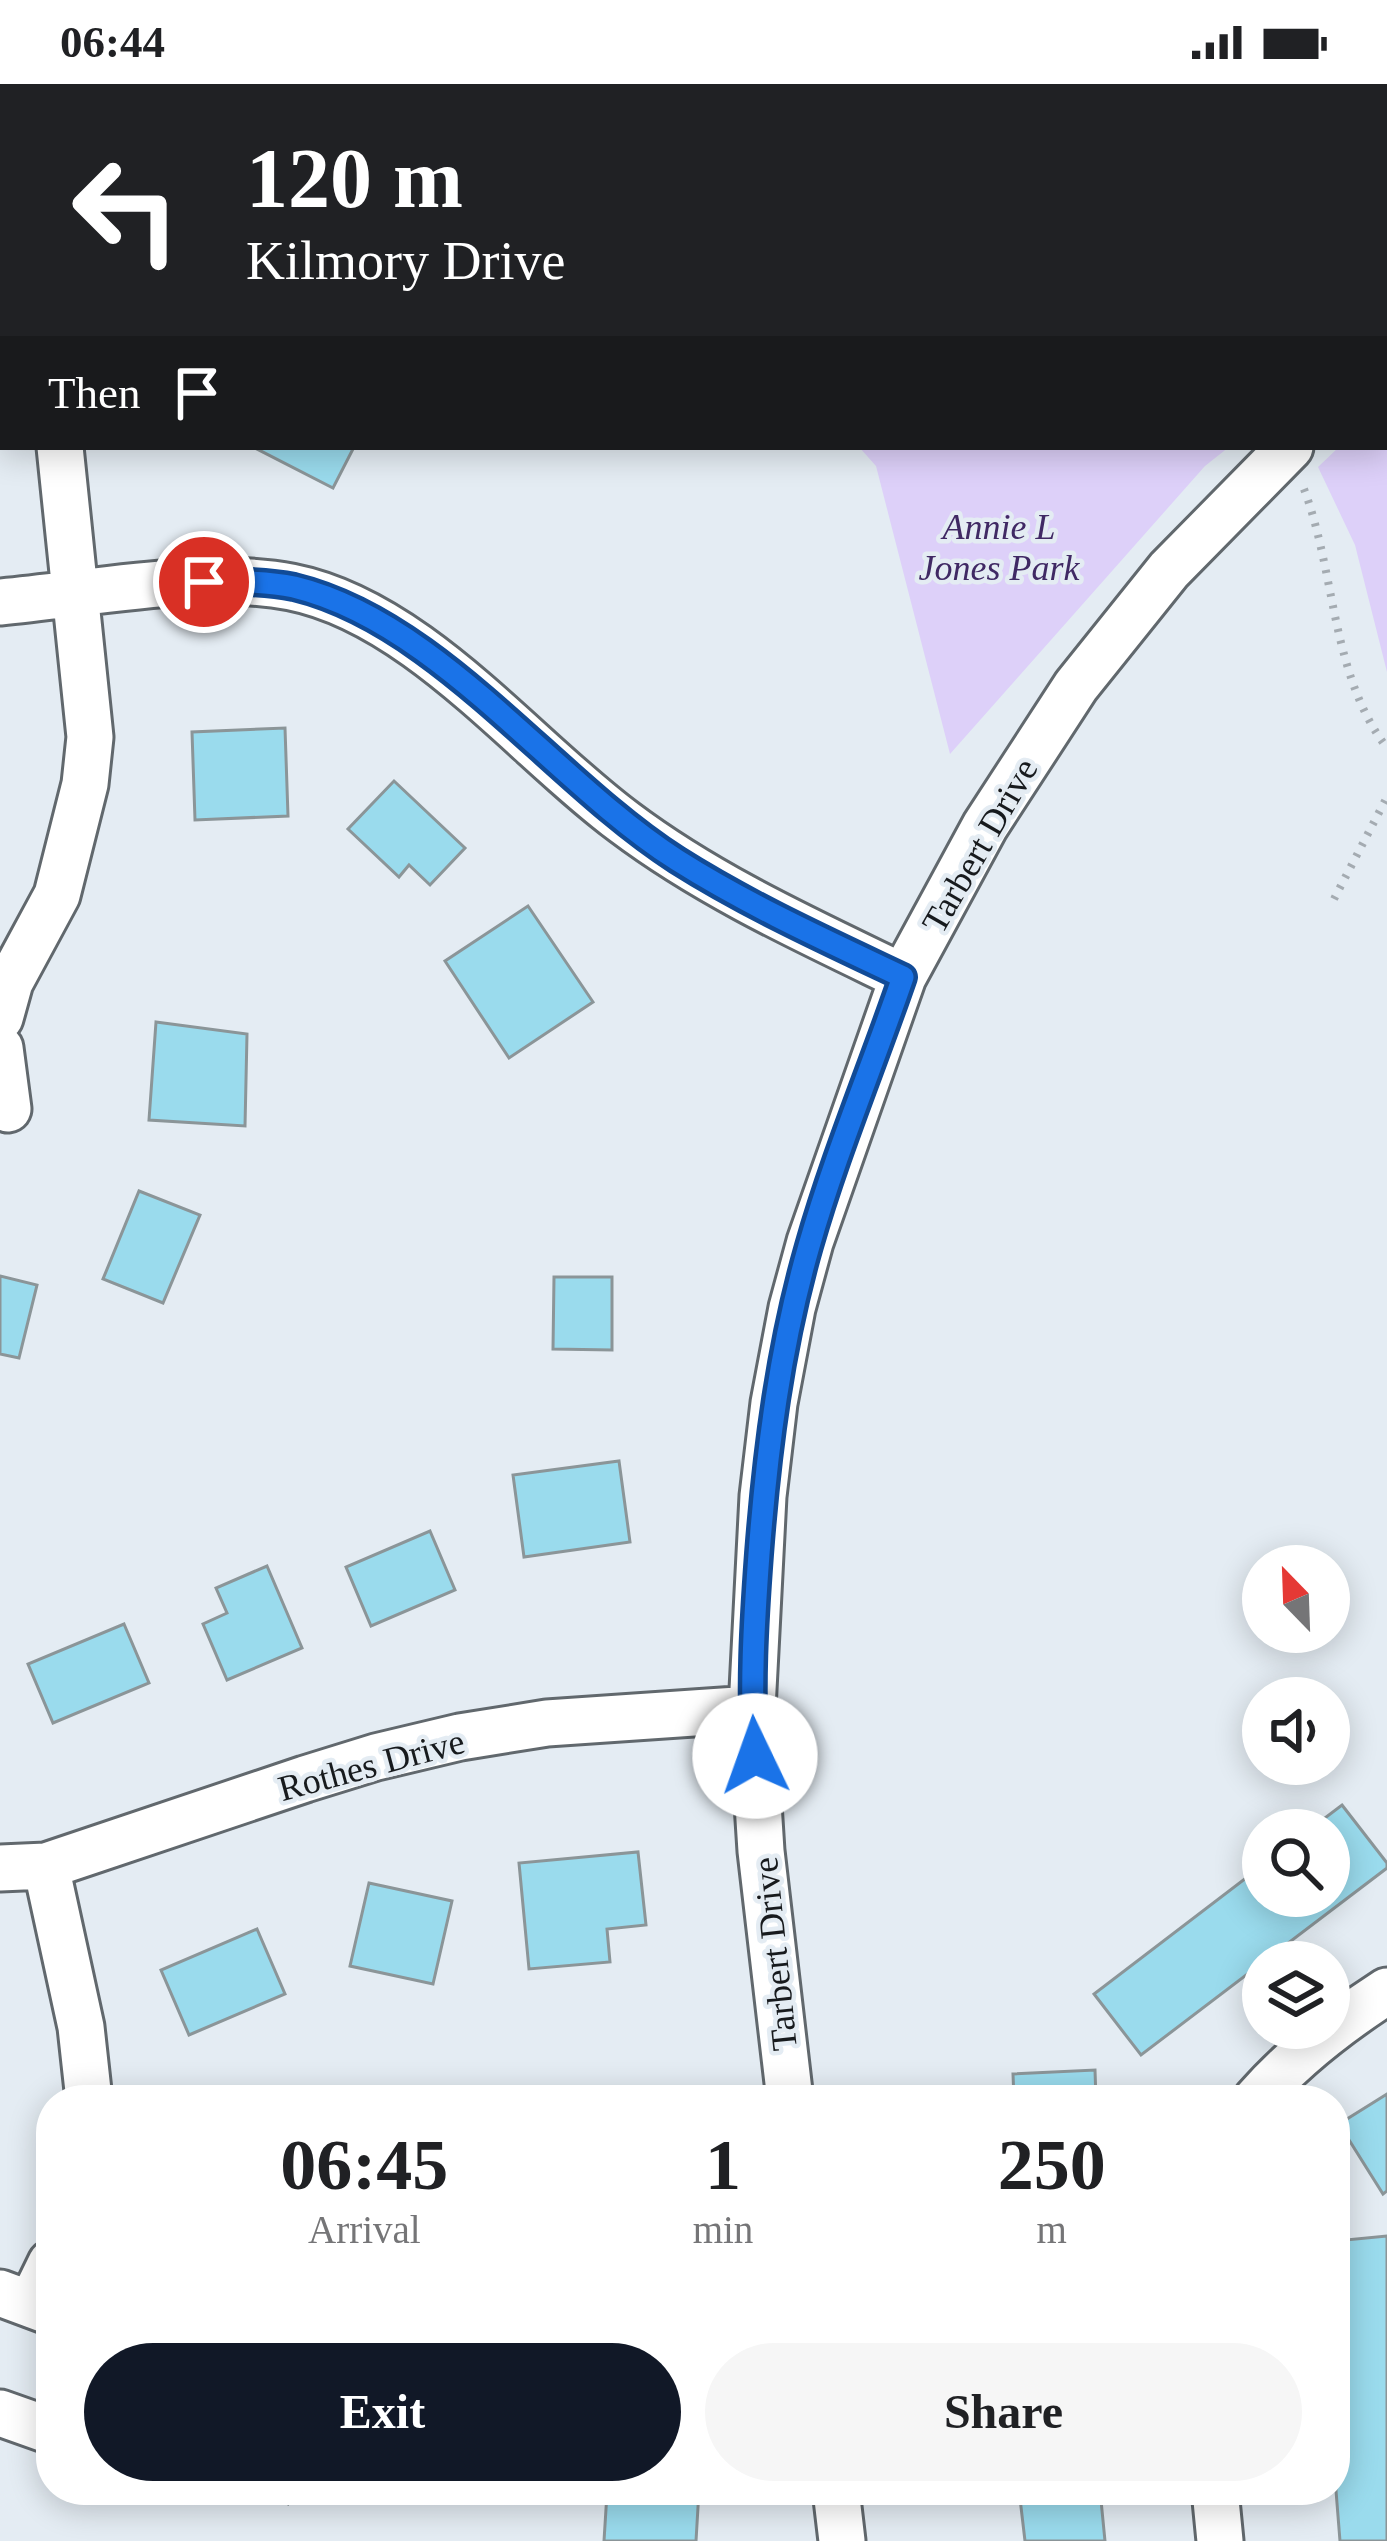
<!DOCTYPE html>
<style>
:root{--surface:#fff;--page:#f6f6f6;--text:#202124;--muted:#757577;--accent:#111827}
body{margin:0;font-family:"Times New Roman",serif;background:var(--page);color:var(--text);height:100vh;display:flex;flex-direction:column;font-size:45px;white-space:nowrap}
*{box-sizing:border-box;margin:0}
p{font-size:39px;color:var(--muted)}
.icon{flex:none;width:66px;height:66px;fill:none;stroke:currentColor;stroke-width:2;stroke-linecap:round;stroke-linejoin:round}
.map{position:relative;flex:1;overflow:hidden}
.drawer{position:absolute;left:36px;top:2001px;width:1314px;height:420px;display:flex;flex-direction:column;background:var(--surface);border-radius:48px;box-shadow:0 6px 30px #0003}
.drawer>*{flex:none}
.hud{position:absolute;left:0px;top:0px;width:1389px;height:366px;box-shadow:0 6px 30px #0003;background:#202124;color:#fff;overflow:hidden}
.needle{width:78px;rotate:337deg}
.fabs{position:absolute;left:1242px;top:1461px;display:grid;gap:24px}
.fabs a{display:grid;place-items:center;width:108px;height:108px;border-radius:50%;background:var(--surface);box-shadow:0 6px 30px #0003;font-size:60px}
.pin{position:absolute;display:grid;place-items:center;width:102px;height:102px;color:#fff;margin:-51px;border:6px solid #fff;border-radius:50%;box-shadow:0 3px 12px #0007}
.me{position:absolute;width:132px;margin:-66px;rotate:357deg;stroke-linejoin:round;filter:drop-shadow(0 0 9px #0008)}
.turn{display:flex;align-items:center;gap:42px;height:252px;padding:0 48px;font-size:54px}
.turn .icon{width:156px;height:156px;stroke-width:2.5}
.turn b{display:block;font-size:84px;line-height:102px}
.then{display:flex;align-items:center;height:114px;padding:0 48px;background:#0003;gap:24px;font-size:45px}
.eta{display:flex;justify-content:space-evenly;align-items:center;height:204px;text-align:center}
.eta b{font-size:72px;font-weight:800;line-height:84px}
.primary-button{display:flex;gap:24px;margin-top:auto;padding:24px 48px}
.primary-button a{flex:1;height:138px;border-radius:72px;background:var(--accent);color:#fff;font-size:48px;font-weight:800;line-height:138px;text-align:center}
.primary-button a+a{background:var(--page);color:var(--text)}
.status{display:flex;justify-content:space-between;align-items:center;height:84px;padding:0 60px;background:var(--surface);direction:ltr}
.status svg{height:33px;fill:currentColor}
.map>svg:first-child{display:block}
.green{fill:#ddd0f9}
.building{fill:#9adbed;stroke:#8b9598;stroke-width:3}
.lines{fill:none;stroke-linecap:round;stroke-linejoin:round}
.minor-casing{stroke:#61686d;stroke-width:51}
.path{stroke:#a4abb1;stroke-width:8;stroke-dasharray:3 9;stroke-linecap:butt}
.minor{stroke:#fff;stroke-width:45}
.route-casing{stroke:#114b97;stroke-width:30}
.route{stroke:#1a73e8;stroke-width:21}
.labels{text-anchor:middle;stroke-width:9;stroke-linejoin:round;paint-order:stroke}
.park-label{font-size:36px;font-style:italic;fill:#402964;stroke:#e4ecf3}
.street-label{font-size:36px;fill:#171a1d;stroke:#e4ecf3}
</style>
<div class="status"><b>06:44</b><svg viewBox="0 0 49 12"><path d="M0 12V9h3v3zM5 12V6h3v6zM10 12V3h3v9zM15 12V0h3v12zM26 1h20v11H26zM47 4h2v5h-2z"/></svg></div>
<div class="map">
<svg width="1387" height="2457" viewBox="0 0 1387 2457">
<rect width="100%" height="100%" fill="#e4ecf3"/>
<path class="green" d="M521 0H1387V241L1386 3H524Z
M1387 321V588L1355 461 1318 383 1339 363H1386Z
M859 363H1229L1205 382 950 670 876 382Z"/>
<path class="building" d="M253 363H354L333 404Z
M285 644 288 732 195 736 192 648Z
M394 697 465 764 430 801 409 781 399 793 348 745Z
M528 822 593 918 509 974 445 877Z
M156 938 247 950 245 1042 149 1036Z
M139 1107 200 1131 163 1219 103 1195Z
M0 1192 37 1201 19 1274 0 1270Z
M554 1193H612V1266L553 1265Z
M619 1377 630 1458 524 1473 513 1391Z
M430 1447 455 1506 371 1542 346 1483Z
M267 1482 302 1564 227 1596 203 1540 227 1529 216 1504Z
M124 1540 149 1599 53 1639 28 1580Z
M1342 1721 1387 1779V1784L1141 1971 1094 1910 1263 1781V1812H1329V1746H1309Z
M638 1768 646 1841 607 1845 610 1878 529 1885 519 1779Z
M369 1799 452 1817 433 1900 350 1882Z
M257 1845 285 1910 189 1951 161 1886Z
M1095 1986 1096 2016H1014L1013 1990Z
M1387 2010V2107L1383 2110 1339 2040Z
M1387 2152V2457H1340L1335 2394V2157Z
M264 2406H296L288 2420Z
M649 2406H699L696 2457H604L607 2409 649 2412Z
M1019 2406H1100L1105 2457H1025Z"/>
<g class="lines">
<defs>
<path id="minor" d="M20 0V3
M1354 3 1355 0
M1386 258 1387 259
M0 518C89 510 205 486 291 503 418 528 524 664 624 738 709 802 808 847 903 893
M0 934 10 898 57 811 85 700 90 653 60 363
M0 964 8 1025
M46 1782 81 1943 89 2016
M0 1784 46 1782 305 1695 376 1673 460 1653 547 1639 752 1625
M790 2016 761 1767 752 1625 763 1412 774 1319 792 1224 810 1158 903 893 985 742 1076 602 1169 486 1290 363
M1256 2016C1294 1972 1339 1938 1387 1907
M0 2209 51 2228
M31 2220 51 2179
M0 2329 51 2347
M836 2406 842 2457
M1215 2406 1220 2457"/>
</defs>
<use href="#minor" class="minor-casing"/>
<path class="path" d="M1018 0 1026 3
M1241 0 1242 3
M863 3 864 0
M968 3 970 0
M1155 3 1162 0
M1304 405C1336 490 1331 591 1387 664
M1334 815 1387 713"/>
<use href="#minor" class="minor"/>
</g>
<g class="lines">
<defs>
<path id="route" d="M204 498C234 497 265 497 294 503 439 538 553 697 677 776 748 821 827 857 903 893 872 983 835 1071 809 1162 780 1263 767 1366 759 1470 754 1538 750 1605 755 1672"/>
</defs>
<use href="#route" class="route-casing"/>
<use href="#route" class="route"/>
</g>
<g class="labels">
<g class="park-label">
<text x="999" y="455">Annie L<tspan x="999" dy="41">Jones Park</tspan></text>
</g>
<g class="street-label">
<text transform="translate(979 761) rotate(-60)" y="13">Tarbert Drive</text>
<text transform="translate(371 1680) rotate(-15)" y="13">Rothes Drive</text>
<text transform="translate(774 1870) rotate(-96)" y="13">Tarbert Drive</text>
</g>
</g>
</svg>
<div class="fabs">
<a><svg class="needle" viewBox="-14 -14 28 28"><path d="M0-13l5 13h-10z" fill="#e53935"/><path d="M0 13l5-13h-10z" fill="#757577"/></svg></a>
<a><svg class="icon" aria-label="sound" viewBox="0 0 24 24"><path d="M4 9h4l5-4v14l-5-4H4zM17 9q2 3 0 6"/></svg></a>
<a><svg class="icon" aria-label="search" viewBox="0 0 24 24"><circle cx="10" cy="10" r="6"/><path d="M15 15l6 6"/></svg></a>
<a><svg class="icon" aria-label="layers" viewBox="0 0 24 24"><path d="M12 4l9 5-9 5-9-5zM3 14l9 5 9-5"/></svg></a>
</div>
<div class="pin" style="left:204px;top:498px;background:#d93025"><svg class="icon" aria-label="arrive" viewBox="0 0 24 24"><path d="M6 21V4h12l-3 4 3 4H6"/></svg></div>
<svg class="me" style="left:755px;top:1672px" viewBox="-20 -20 40 40"><circle r="19" fill="#fff"/><path d="M0-13L10 11 0 6-10 11z" fill="#1a73e8"/></svg>
<div class="hud">
<div class="turn"><svg class="icon" aria-label="left" viewBox="0 0 24 24"><path d="M17 20v-9H6M10 6l-5 5 5 5"/></svg><div><b>120 m</b>Kilmory Drive</div></div>
<div class="then">Then<svg class="icon" aria-label="arrive" viewBox="0 0 24 24"><path d="M6 21V4h12l-3 4 3 4H6"/></svg></div>
</div>
<section class="drawer">
<div class="eta">
<div><b>06:45</b><p>Arrival</p></div>
<div><b>1</b><p>min</p></div>
<div><b>250</b><p>m</p></div>
</div>
<div class="primary-button"><a>Exit</a><a>Share</a></div>
</section>
</div>
